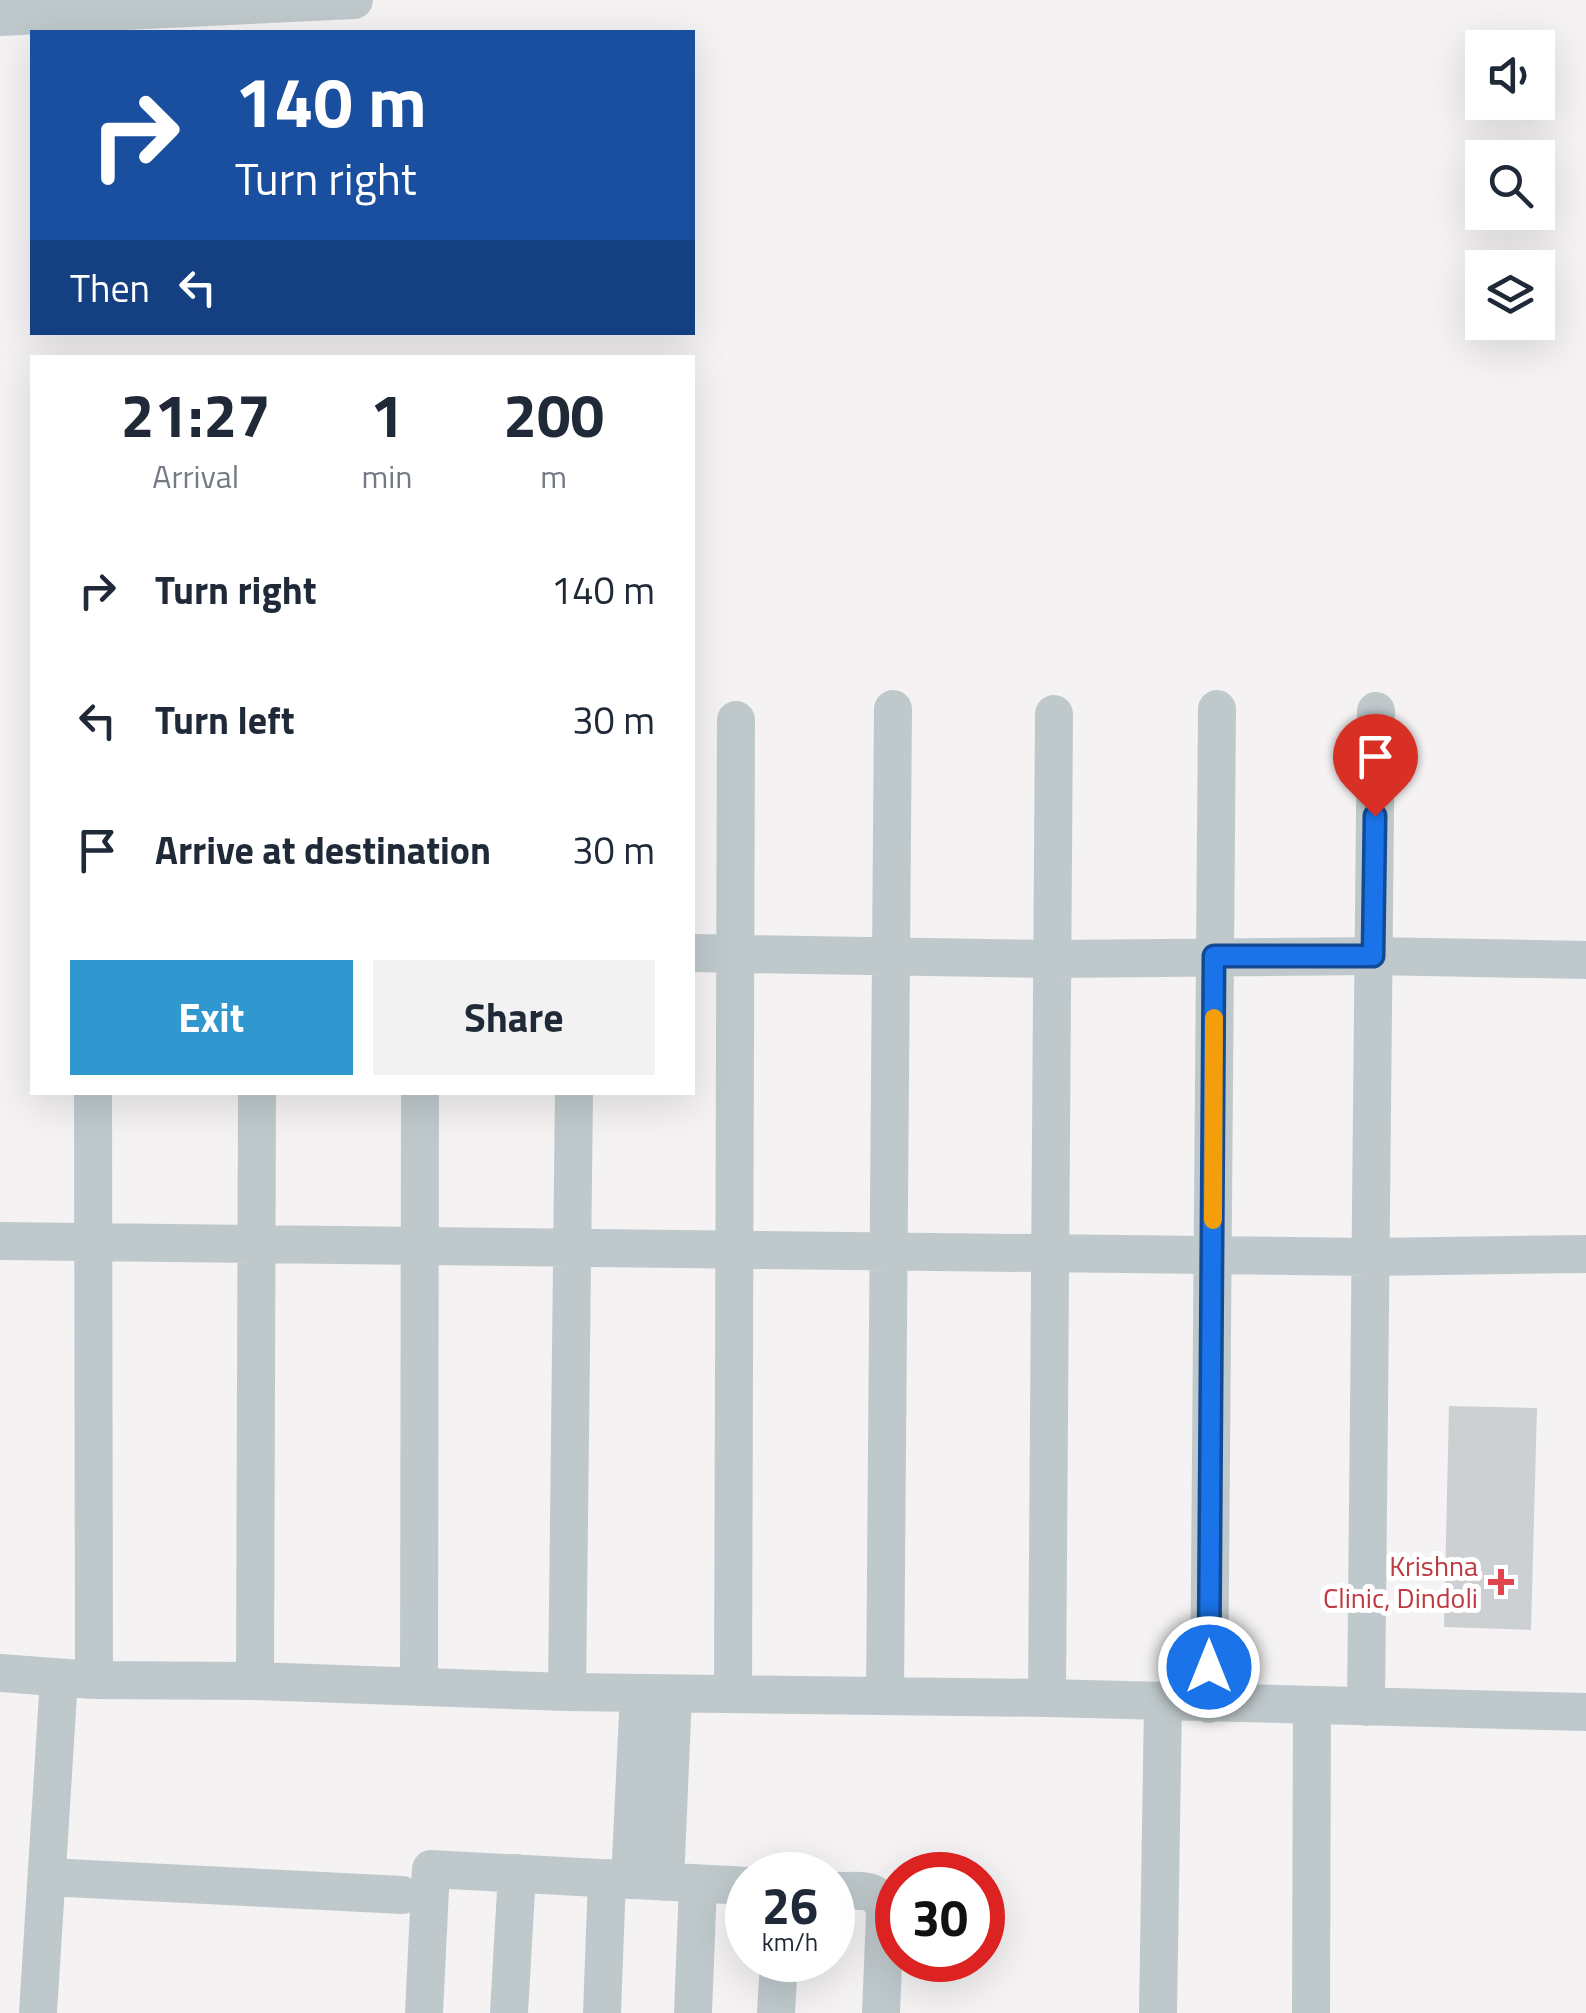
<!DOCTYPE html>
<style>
:root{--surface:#fff;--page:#f2f2f3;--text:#1f2937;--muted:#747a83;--accent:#3198cf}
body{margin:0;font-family:"Titillium Web",sans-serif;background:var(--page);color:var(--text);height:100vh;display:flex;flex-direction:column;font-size:38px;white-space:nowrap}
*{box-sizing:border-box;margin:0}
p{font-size:32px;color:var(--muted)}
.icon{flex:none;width:55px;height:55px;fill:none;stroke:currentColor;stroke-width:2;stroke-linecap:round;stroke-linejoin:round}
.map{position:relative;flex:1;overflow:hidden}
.side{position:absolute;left:30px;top:355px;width:665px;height:740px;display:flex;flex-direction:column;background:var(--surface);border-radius:0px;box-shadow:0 10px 40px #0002}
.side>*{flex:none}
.top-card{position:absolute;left:30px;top:30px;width:665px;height:305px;border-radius:0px;box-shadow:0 10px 40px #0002;background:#1a4fa0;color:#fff;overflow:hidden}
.controls{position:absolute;left:1465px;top:30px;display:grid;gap:20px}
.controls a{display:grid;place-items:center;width:90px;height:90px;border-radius:0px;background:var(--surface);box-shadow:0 10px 40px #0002;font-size:50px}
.speed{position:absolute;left:725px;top:1852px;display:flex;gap:20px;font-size:50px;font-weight:700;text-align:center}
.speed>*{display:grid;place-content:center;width:130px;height:130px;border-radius:50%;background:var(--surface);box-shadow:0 10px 40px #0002;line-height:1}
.speed small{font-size:25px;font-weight:400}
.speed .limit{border:15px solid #d22;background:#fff;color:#111}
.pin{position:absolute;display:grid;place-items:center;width:85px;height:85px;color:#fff;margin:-102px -42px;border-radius:50% 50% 50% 0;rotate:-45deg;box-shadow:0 0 10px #0007}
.pin .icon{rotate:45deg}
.me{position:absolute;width:110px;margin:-55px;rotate:0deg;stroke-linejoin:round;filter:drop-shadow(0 0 8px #0008)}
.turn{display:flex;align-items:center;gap:35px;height:210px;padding:0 40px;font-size:45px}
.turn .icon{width:130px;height:130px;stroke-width:2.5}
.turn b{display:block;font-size:70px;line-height:85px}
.then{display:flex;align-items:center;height:95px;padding:0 40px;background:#0003;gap:20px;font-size:38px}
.eta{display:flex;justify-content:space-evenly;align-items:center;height:170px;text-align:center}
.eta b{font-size:60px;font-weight:700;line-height:70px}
.cta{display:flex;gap:20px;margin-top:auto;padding:20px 40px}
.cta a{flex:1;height:115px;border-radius:0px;background:var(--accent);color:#fff;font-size:40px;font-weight:700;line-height:115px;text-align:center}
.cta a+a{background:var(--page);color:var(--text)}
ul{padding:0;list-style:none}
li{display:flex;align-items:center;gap:30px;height:130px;padding:0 40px}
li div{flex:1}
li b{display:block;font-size:38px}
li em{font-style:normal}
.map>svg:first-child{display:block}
.building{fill:#ccd0d2}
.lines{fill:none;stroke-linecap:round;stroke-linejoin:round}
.minor{stroke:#bfc9cc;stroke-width:38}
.route-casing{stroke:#114b97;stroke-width:25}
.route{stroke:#1a73e8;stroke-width:18}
.slow{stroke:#f59e0b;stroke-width:18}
.health-dot{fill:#e0444e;stroke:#fff;stroke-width:4}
.labels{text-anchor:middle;stroke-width:10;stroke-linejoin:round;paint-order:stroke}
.health-label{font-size:28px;fill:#be3a42;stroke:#fff;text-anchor:end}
</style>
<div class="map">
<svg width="1586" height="2013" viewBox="0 0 1586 2013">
<rect width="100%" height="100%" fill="#f4f2f2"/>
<path class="building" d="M1449 1406 1537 1408 1531 1630 1444 1627Z"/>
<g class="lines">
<path class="minor" d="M0 17 354 0
M692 953 1052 959 1373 956 1586 960
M93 1092 94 1680
M0 1241 1371 1257 1586 1254
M0 1673 94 1680 255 1681 567 1692 1047 1698 1586 1712
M255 1681 257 1092
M419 1686 420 1092
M567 1692 574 1092
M733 1694 736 720
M885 1696 893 709
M1047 1698 1054 714
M1209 1704 1217 709
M1366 1707 1376 711
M47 1877 402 1895
M630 1880 639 1693
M665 1882 673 1694
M832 1891C858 1892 881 1884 885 1914L881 2013
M38 2013 59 1678
M424 2013 431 1869 748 1886
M509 2013 517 1873
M602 2013 607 1878
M693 2013 698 1884
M776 2013 779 1960
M1158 2013 1163 1702
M1311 2013 1312 1706"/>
</g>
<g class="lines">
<defs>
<path id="route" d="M1209 1667 1214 956H1373L1375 816"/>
</defs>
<use href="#route" class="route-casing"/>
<use href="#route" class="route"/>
<path class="slow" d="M1213 1220 1214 1018"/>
</g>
<path class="health-dot" d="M1496 1567h10v10h10v10h-10v10h-10v-10h-10v-10h10z"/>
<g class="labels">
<g class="health-label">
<text x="1478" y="1576">Krishna<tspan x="1478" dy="32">Clinic, Dindoli</tspan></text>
</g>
</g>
</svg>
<div class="controls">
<a><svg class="icon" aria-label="sound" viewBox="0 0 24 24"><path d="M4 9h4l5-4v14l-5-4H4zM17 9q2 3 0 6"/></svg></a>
<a><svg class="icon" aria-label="search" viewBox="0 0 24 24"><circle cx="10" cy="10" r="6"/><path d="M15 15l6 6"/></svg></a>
<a><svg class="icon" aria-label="layers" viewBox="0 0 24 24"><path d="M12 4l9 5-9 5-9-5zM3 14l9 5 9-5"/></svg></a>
</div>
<div class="speed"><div>26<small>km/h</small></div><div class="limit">30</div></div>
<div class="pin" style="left:1375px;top:816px;background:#d93025"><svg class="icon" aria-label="arrive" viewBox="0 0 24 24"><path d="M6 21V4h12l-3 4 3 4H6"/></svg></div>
<svg class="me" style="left:1209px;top:1667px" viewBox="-20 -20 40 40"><circle r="17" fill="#1a73e8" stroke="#fff" stroke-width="3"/><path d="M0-11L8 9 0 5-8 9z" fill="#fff"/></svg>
<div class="top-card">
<div class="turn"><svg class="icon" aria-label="right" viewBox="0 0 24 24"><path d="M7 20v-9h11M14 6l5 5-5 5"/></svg><div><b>140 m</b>Turn right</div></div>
<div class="then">Then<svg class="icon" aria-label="left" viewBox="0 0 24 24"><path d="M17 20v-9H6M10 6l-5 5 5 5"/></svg></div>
</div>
<section class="side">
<div class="eta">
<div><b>21:27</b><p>Arrival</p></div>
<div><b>1</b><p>min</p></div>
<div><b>200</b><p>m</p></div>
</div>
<ul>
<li><svg class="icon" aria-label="right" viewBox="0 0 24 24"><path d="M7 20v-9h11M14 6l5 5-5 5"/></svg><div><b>Turn right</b></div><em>140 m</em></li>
<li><svg class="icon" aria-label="left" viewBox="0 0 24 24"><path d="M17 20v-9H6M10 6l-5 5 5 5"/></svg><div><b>Turn left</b></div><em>30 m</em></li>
<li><svg class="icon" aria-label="arrive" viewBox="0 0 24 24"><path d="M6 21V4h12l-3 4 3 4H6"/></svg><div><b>Arrive at destination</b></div><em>30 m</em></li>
</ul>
<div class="cta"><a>Exit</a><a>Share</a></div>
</section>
</div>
